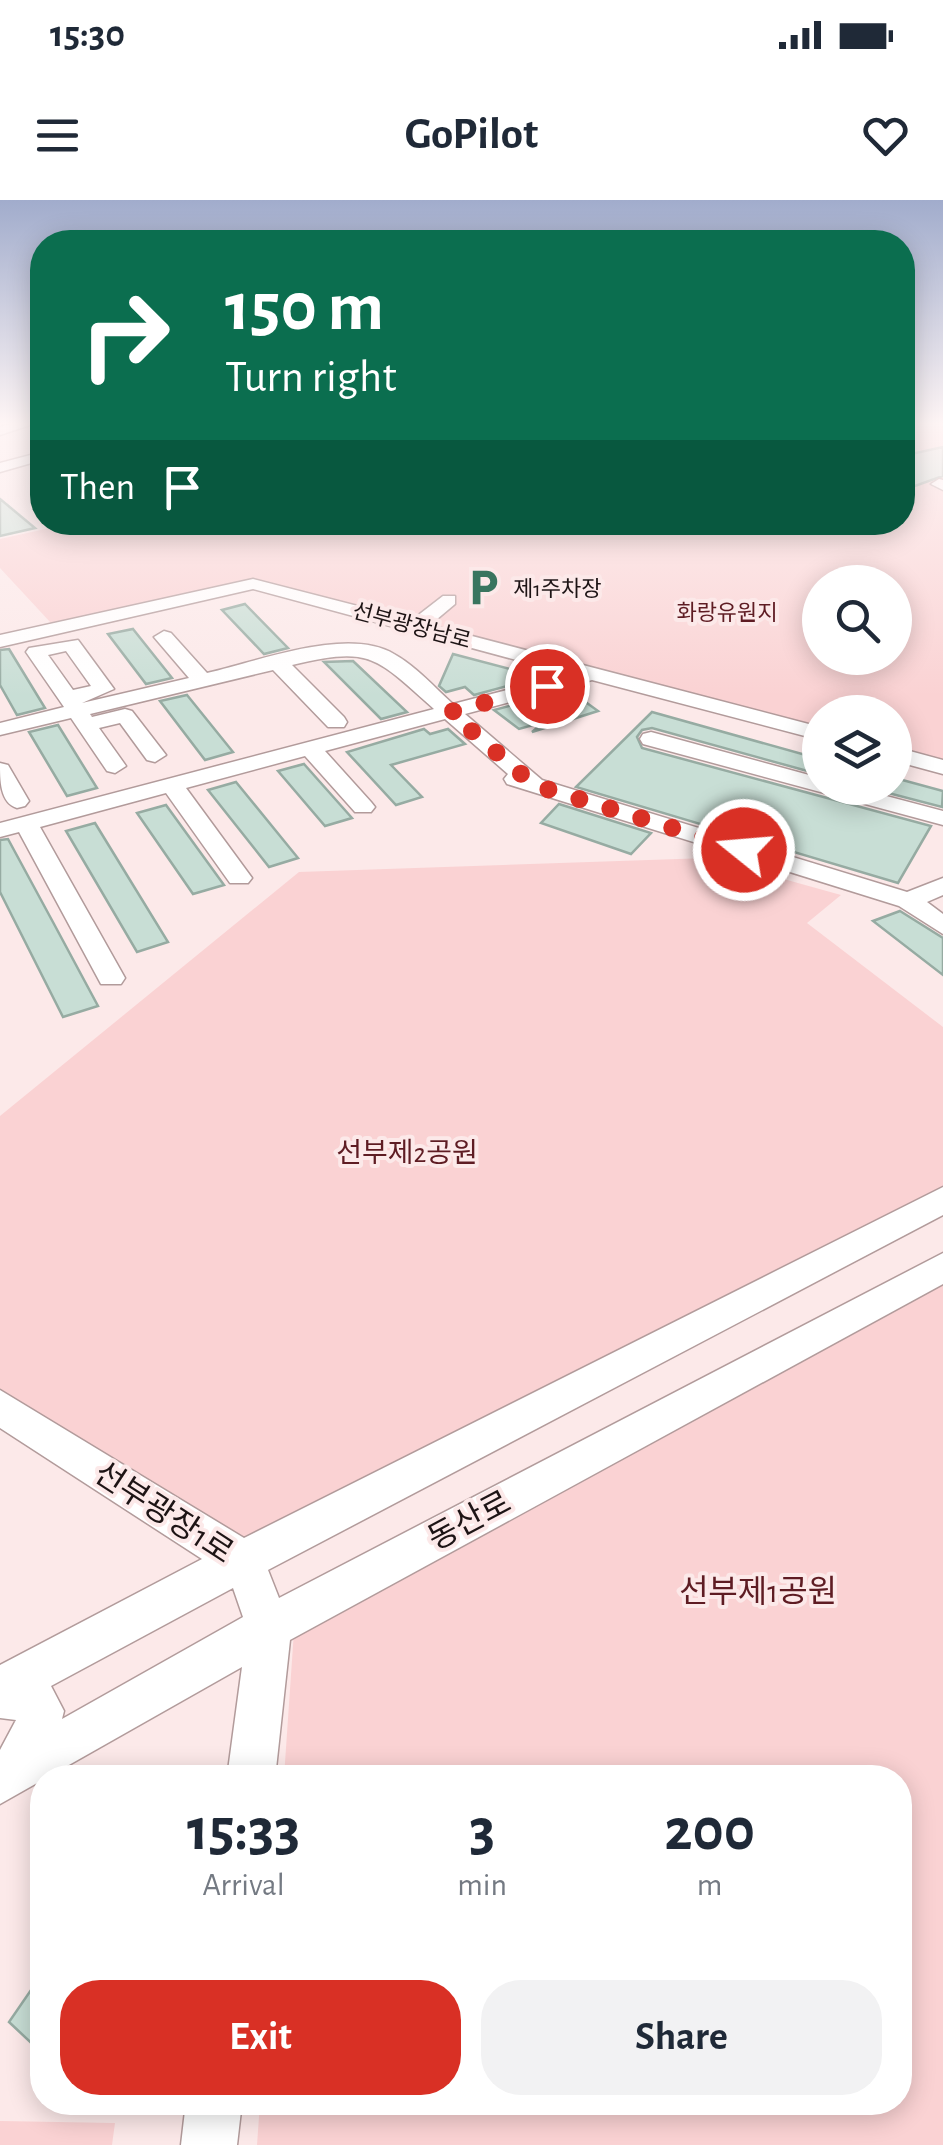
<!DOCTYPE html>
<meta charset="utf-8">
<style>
:root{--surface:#fff;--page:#f2f2f3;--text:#1f2937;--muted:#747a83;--accent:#d93025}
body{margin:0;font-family:"Alegreya Sans","Noto Sans KR",sans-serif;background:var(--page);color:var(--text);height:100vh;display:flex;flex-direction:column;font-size:38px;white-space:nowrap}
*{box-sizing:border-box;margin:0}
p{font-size:32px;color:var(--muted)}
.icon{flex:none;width:55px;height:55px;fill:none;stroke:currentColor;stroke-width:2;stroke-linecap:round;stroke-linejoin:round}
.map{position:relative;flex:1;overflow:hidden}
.drawer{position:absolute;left:30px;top:1565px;width:882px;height:350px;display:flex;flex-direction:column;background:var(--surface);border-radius:40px;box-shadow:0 5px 25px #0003}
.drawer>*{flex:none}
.banner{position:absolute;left:30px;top:30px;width:885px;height:305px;border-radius:40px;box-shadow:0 5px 25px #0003;background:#0b6e4f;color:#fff;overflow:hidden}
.buttons{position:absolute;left:802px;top:365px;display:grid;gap:20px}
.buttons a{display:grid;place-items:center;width:110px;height:110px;border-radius:50%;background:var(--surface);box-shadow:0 5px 25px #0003;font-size:50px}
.pin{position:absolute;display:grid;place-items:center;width:85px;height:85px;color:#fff;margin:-42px;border:5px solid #fff;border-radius:50%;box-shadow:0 2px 10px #0007}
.me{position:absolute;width:110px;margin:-55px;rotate:287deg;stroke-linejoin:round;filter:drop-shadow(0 0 8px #0008)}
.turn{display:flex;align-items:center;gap:35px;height:210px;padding:0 30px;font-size:45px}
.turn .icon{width:130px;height:130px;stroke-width:2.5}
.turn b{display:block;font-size:70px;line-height:85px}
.then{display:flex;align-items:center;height:95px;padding:0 30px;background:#0003;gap:20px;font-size:38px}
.eta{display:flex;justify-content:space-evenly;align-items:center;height:170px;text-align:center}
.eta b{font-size:60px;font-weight:600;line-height:70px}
.primary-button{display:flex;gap:20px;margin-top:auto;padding:20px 30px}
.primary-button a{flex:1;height:115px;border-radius:40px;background:var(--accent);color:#fff;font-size:40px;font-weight:600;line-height:115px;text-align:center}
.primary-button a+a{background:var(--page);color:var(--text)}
.status{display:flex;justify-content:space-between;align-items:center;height:70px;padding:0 50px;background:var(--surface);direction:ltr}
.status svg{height:28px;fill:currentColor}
header{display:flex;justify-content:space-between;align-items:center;height:130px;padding:0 30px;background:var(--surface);font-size:45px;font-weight:600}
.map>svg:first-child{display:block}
.green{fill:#fad2d3;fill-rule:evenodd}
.building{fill:#c8ded5;stroke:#96aba2;stroke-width:2.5}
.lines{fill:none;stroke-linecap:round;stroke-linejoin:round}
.minor-casing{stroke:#b29b9b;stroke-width:3}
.minor{fill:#fff;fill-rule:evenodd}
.route{stroke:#d93025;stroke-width:18;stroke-dasharray:0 32.4}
.labels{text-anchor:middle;stroke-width:8;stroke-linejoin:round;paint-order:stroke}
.far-poi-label{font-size:22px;fill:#1d1415;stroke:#fce9e9;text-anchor:start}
.far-park-label{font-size:22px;fill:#5e1c23;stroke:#fce9e9}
.far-street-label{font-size:22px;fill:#1d1415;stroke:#fce9e9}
.park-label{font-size:28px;fill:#5e1c23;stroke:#fce9e9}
.near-street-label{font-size:32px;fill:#1d1415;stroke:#fce9e9}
.near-park-label{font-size:32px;fill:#5e1c23;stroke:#fce9e9}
</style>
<div class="status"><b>15:30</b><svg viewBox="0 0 49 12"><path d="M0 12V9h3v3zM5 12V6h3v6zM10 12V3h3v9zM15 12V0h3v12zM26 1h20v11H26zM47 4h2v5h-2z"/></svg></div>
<header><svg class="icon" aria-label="menu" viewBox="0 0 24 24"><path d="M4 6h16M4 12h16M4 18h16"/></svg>GoPilot<svg class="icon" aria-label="heart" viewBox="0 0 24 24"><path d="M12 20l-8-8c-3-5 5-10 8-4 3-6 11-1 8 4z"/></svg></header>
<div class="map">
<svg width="943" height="1945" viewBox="0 0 943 1945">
<rect width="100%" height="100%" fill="#fce9e9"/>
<path class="green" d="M903 224H943V561L895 548V512H820V529L256 381 51 423 0 368V339L77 322H902ZM820 382H895V458H820Z
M708 658 841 695 807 723 943 827V995L249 1353 0 1199V916L299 672Z
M943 1077V1945H257L260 1903 900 1902V1578L284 1577 294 1431Z
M0 1921 115 1923 112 1945H0Z"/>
<path class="building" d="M943 247V276L915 286 902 281V256Z
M0 299 35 328 0 336Z
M245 404 288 448 264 454 222 410Z
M133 429 172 478 146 484 108 434Z
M9 449 45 508 17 515 0 485V450Z
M453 454 540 477 474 495 465 487 446 492 439 486Z
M353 461 407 512 381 519 324 462Z
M569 490 598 511 532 532 544 522 519 529 494 510Z
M187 495 233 552 205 560 160 501Z
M652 512 820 559 811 572 652 528 642 530 637 537 642 548 931 626 898 683 576 587Z
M58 525 97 588 67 596 29 532Z
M424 529 430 534 448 529 465 544 391 565 422 597 396 605 347 552Z
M304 564 352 618 325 626 278 571Z
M895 578 943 591 942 607 869 588H895Z
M236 582 298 658 269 667 208 590Z
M559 604 651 633 631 654 541 623Z
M166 605 224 685 193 694 137 613Z
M95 623 168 742 137 752 66 631Z
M8 639 54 724 98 806 63 817 0 692V640Z
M900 711 943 738V775L873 721Z
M42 1774V1853L9 1822Z"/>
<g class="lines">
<defs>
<path id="minor" d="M11 224H33L0 235V227Z
M42 252V260L0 272V263Z
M939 279 943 280V290L931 284Z
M253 379 412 420 443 396H455V404L430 425 820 527V540L592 480 465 514 542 580 907 692 943 678V695L927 702 943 714V734L899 706 507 584 504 579 508 574 445 519 325 551 371 602 375 607 371 612H355L305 556 186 588 252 678 248 683H230L166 593 40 627 125 778 121 784H101L19 632 0 637V623L434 509C375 457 372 446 292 465L344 517 347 522 344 527H328L273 470 90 514 92 517 125 509 132 511 166 555 155 562 147 560 120 523 99 528 126 566 115 573 107 571 71 518 0 535V523L64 507 26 452 29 448 78 440 114 489 82 503 189 478 154 437 164 431 171 433 207 473C257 462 347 426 394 454 416 466 435 488 453 504L568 474 253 389 0 447V435ZM66 451 91 486 73 490 48 455Z
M651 532 820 578V588H856L943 611V625L643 544 640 539 643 534Z
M895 547 943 560V574L895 561Z
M0 563 8 565 29 601 25 606 17 608C0 603 0 580 0 563Z
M943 987V1015L268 1370 279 1398 943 1053V1084L290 1440 275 1578H227L242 1467 0 1604V1550L16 1520 0 1518V1465L202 1359 0 1228V1190L244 1338ZM233 1388 243 1417 62 1519 64 1511 51 1486Z
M186 1902H242L237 1945H181Z"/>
</defs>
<use href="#minor" class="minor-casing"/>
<use href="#minor" class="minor"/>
</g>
<linearGradient id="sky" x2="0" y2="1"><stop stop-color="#a1accc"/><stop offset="0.45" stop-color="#fef5f5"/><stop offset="1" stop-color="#fef5f5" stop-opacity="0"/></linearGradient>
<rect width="943" height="496" fill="url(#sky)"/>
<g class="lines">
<path class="route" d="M547 486 450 512 534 585 744 650"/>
</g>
<defs>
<symbol id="parking-bare" viewBox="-9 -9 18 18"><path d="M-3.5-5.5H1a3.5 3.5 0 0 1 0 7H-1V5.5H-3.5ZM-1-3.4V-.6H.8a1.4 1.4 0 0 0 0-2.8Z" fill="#39755f" stroke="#fce9e9" stroke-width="2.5" paint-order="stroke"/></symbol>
</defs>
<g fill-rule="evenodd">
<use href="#parking-bare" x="456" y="360" width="55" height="55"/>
</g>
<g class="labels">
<g class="far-poi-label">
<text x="513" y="396">제1주차장</text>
</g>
<g class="far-park-label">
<text x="727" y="420">화랑유원지</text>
</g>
<g class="far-street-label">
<text transform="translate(412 425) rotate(15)" y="8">선부광장남로</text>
</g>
<g class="park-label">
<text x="407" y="962">선부제2공원</text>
</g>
<g class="near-street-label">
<text transform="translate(164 1312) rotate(33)" y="11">선부광장1로</text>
<text transform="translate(469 1320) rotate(-28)" y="11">동산로</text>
</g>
<g class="near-park-label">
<text x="758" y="1402">선부제1공원</text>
</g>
</g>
</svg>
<div class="buttons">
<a><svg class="icon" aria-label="search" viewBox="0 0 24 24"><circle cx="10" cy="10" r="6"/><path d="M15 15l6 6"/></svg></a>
<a><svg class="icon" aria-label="layers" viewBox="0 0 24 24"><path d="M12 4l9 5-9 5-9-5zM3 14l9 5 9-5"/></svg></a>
</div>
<div class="pin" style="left:547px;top:486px;background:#d93025"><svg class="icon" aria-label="arrive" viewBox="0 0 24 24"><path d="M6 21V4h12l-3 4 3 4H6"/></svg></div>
<svg class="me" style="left:744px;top:650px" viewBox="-20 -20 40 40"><circle r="17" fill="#d93025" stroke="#fff" stroke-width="3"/><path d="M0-11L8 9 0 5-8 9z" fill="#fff"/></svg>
<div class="banner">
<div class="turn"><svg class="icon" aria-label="right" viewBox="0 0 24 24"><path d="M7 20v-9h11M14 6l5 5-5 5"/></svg><div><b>150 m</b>Turn right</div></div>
<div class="then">Then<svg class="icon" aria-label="arrive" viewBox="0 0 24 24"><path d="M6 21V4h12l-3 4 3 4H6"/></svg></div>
</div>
<section class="drawer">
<div class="eta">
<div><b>15:33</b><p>Arrival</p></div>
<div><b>3</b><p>min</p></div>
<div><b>200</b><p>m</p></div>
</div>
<div class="primary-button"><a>Exit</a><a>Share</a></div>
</section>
</div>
